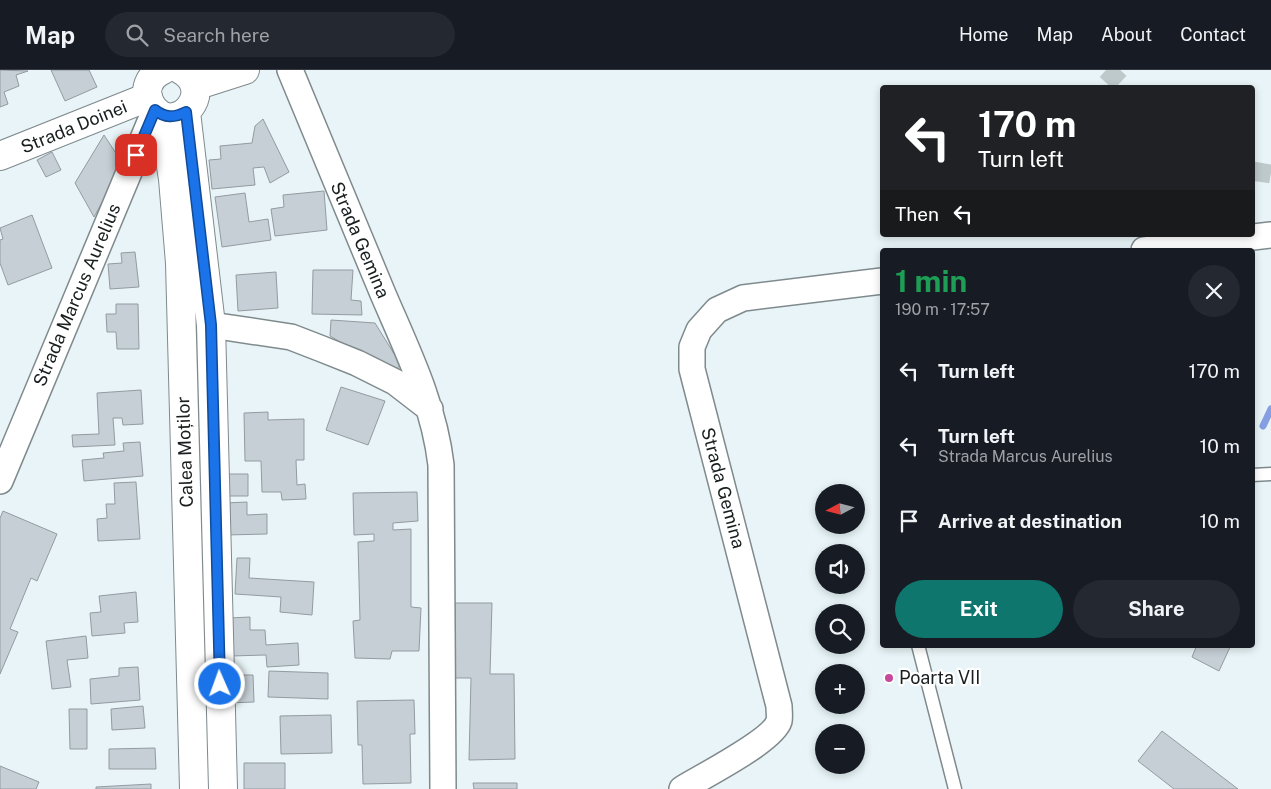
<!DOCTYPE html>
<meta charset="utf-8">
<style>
:root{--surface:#171b24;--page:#242831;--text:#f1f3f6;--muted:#9ea1a6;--line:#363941;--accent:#0f766e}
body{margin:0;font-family:"Public Sans",sans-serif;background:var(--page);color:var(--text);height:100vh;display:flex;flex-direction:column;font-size:19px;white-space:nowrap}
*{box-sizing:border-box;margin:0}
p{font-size:16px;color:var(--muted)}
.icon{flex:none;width:28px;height:28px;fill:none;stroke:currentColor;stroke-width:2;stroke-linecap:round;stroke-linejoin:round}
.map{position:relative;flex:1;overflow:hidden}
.details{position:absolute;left:880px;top:178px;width:375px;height:400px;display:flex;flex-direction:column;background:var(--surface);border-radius:5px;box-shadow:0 2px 8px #0003}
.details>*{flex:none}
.guide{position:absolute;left:880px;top:15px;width:375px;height:152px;border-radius:5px;box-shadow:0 2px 8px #0003;background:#202124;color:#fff;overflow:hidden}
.needle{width:32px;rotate:263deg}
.tools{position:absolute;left:815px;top:414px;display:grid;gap:10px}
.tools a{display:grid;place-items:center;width:50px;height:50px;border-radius:50%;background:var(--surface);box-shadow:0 2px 8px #0003;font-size:25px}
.pin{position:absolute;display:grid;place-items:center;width:42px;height:42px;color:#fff;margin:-21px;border-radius:10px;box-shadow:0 2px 8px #0006}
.me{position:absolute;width:55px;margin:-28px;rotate:358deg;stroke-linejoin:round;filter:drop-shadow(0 0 4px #0008)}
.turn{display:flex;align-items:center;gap:18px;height:105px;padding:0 15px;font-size:22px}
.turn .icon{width:65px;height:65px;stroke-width:2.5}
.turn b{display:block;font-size:35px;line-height:42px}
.then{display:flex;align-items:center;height:48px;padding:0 15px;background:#0003;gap:10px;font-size:19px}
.round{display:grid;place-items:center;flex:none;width:52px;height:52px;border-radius:26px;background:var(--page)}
.headline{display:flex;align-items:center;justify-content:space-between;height:85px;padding:0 15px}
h1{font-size:30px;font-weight:700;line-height:38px;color:#1e9e55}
.button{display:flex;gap:10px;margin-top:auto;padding:10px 15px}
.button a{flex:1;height:58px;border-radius:30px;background:var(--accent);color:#fff;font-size:20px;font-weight:700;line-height:58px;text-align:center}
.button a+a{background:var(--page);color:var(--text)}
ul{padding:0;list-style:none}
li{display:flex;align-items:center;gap:15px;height:75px;padding:0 15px}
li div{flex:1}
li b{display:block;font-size:19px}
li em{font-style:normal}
header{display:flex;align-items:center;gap:30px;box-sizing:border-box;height:70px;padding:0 25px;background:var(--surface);border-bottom:1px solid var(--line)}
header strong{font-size:24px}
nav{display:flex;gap:28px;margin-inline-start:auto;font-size:18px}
.search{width:350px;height:45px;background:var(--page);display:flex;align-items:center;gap:12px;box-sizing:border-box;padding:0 18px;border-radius:28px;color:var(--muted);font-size:19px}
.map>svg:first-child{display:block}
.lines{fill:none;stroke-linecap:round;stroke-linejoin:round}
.stream{stroke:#869fe3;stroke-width:7}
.building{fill:#c6cfd6;stroke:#939ba1}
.pedestrian-tunnel{stroke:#bec9cc;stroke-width:19;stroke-dasharray:19 9;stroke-linecap:butt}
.service-casing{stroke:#7f8a8d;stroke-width:15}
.minor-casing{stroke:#7f8a8d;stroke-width:28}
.tertiary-casing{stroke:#7f8a8d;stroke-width:30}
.primary-casing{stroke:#7f8a8d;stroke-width:30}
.service{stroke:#fff;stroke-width:12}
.minor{stroke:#fff;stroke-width:25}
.tertiary{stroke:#fff;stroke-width:28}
.primary{stroke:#fff;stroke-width:28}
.route-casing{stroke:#114b97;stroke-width:12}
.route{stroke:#1a73e8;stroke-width:9}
.poi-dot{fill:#c54a9a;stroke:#fefffe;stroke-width:2}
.labels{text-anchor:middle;stroke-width:4.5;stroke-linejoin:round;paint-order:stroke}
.street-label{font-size:18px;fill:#181d1e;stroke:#fefffe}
.poi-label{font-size:18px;fill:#181d1e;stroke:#fefffe;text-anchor:start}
</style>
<header>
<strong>Map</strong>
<div class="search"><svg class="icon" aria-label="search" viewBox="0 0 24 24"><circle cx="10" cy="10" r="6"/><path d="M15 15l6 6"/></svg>Search here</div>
<nav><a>Home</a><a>Map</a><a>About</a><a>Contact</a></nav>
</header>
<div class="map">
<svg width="1271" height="719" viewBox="0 0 1271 719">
<rect width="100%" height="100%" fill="#e8f4f7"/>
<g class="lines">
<path class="stream" d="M1263 356 1271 339"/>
</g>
<path class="building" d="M0 0 28 1 16 5 19 16 4 22 8 34 0 37Z
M51 0H89L97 17 65 31Z
M263 49 289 102 270 113 264 97 253 98 255 115 212 119 209 90 221 89 220 76 252 73 255 56Z
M104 65 123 94 94 147 75 113Z
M52 82 61 100 46 107 37 90Z
M324 121 327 160 275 166 271 139 284 137 283 125Z
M245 123 249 152 268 149 271 170 222 177 215 127Z
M32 145 52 198 8 215 0 193V170L3 169 0 158Z
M135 182 139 217 110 219 108 194 122 193 121 183Z
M313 200H353L351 230 361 231 362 245 312 244Z
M276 202 278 238 238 241 236 205Z
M116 234H138L139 279H117L116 262H107L106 244H116Z
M331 250 375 253 401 295 392 302 330 266Z
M341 317 385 331 368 375 326 360Z
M141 320 143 354 123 355 122 348H113L115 375 73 377 72 365 99 364 97 323Z
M268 342V350L304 349V390H296L297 415 305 414 306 429 282 430 281 422H262L261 391H245L244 343Z
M140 372 143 406 84 411 82 390 104 388 103 383 124 381 123 373Z
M229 404H248V426H229Z
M136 412 140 469 98 471 97 449 107 448 106 434H115L114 413Z
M417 422 418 451 393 453V460L411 459V537L421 538 419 581H392L390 589 355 588 353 551 360 550 358 472 374 471V464L354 465 353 423Z
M247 432V445L267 444V464L226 465 225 433Z
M3 441 57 464 37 511 31 508 10 559 18 562 0 604V448Z
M237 488H250L249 508 314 512 312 545 280 542 281 527 235 524Z
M136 522 138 552 124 553 125 563 92 566 90 543 101 542 99 526Z
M450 533H492L490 604H514L515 689 469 690 471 608H449Z
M250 547V560H265L266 575 298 573 299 595 267 597 266 585 231 586 229 548Z
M86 566 88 588 67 590 71 617 52 619 46 571Z
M1197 575H1231L1219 601 1192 587Z
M138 597 140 630 91 634 90 609 119 606V598Z
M269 601 328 603V629L268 627Z
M227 605H253L254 632 228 633Z
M414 630 415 664H410L411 713 363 714 362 675H358L357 631Z
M143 636 145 658 112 660 111 639Z
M69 639H87V679H70Z
M331 645 332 683 281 684 280 646Z
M1162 661 1238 719H1174L1138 691Z
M155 678 156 699H109V679Z
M244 693H285V719H244Z
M0 696 39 712 36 719H0Z
M473 713H517V719H474Z
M151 714V719H96V717Z"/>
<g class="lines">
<path class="pedestrian-tunnel" d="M1106 0 1126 18
M1252 101 1271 104"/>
<defs>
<path id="service" d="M1252 405 1271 404
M918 575 955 719"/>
<path id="minor" d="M290 0C321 75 352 149 383 224 407 280 434 334 441 395L443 719
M1144 180 1271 165
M211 255 291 267 322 279 357 293 395 312 430 339
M0 411 155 40
M682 719C701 707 773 671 779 651 780 647 779 641 779 636L692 299V277L699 260 717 240 743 228 882 211"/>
<path id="tertiary" d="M195 16 245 0
M0 86 148 27"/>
<path id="primary" d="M163 0C154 4 148 11 147 21 147 28 150 34 154 39 177 66 217 21 181 0
M186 42 211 255 223 719
M163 46 173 109 180 193 194 719"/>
</defs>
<use href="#service" class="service-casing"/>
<use href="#minor" class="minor-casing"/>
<use href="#tertiary" class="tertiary-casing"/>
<use href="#primary" class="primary-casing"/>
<use href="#service" class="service"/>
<use href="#minor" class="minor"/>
<use href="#tertiary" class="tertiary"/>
<use href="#primary" class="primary"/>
</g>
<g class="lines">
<defs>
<path id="route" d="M136 85 155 40C165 48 174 48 186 42L211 255 220 614"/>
</defs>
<use href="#route" class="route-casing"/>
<use href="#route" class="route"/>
</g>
<circle class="poi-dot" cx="889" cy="608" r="5"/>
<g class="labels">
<g class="street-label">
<text transform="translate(74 57) rotate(-22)" y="6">Strada Doinei</text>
<text transform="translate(360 170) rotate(67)" y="6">Strada Gemina</text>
<text transform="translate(77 225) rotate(-67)" y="6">Strada Marcus Aurelius</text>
<text transform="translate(185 382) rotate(-92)" y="6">Calea Moților</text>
<text transform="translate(723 418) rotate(75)" y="6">Strada Gemina</text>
</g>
<g class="poi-label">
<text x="899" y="614">Poarta VII</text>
</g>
</g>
</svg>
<div class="tools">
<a><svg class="needle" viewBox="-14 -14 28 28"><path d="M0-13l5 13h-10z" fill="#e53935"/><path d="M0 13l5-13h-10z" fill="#9ea1a6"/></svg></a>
<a><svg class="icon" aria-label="sound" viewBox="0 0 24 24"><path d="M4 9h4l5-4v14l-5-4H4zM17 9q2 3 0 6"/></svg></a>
<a><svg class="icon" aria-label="search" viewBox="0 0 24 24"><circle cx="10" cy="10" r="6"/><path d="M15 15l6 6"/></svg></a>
<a>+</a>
<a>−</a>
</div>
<div class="pin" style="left:136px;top:85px;background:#d93025"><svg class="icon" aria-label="arrive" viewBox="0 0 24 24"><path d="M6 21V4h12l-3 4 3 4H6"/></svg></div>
<svg class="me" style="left:220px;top:614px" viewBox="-20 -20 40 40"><circle r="17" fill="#1a73e8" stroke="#fff" stroke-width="3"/><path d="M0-11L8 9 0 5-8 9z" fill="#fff"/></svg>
<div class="guide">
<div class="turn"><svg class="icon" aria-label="left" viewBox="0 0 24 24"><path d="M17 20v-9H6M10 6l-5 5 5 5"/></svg><div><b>170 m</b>Turn left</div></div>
<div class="then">Then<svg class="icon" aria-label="left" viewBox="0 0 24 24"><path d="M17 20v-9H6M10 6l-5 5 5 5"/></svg></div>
</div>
<section class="details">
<div class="headline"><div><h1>1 min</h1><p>190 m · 17:57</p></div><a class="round"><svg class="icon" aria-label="close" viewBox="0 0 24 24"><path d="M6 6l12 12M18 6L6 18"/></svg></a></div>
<ul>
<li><svg class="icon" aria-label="left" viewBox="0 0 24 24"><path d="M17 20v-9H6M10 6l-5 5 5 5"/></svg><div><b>Turn left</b></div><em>170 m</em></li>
<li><svg class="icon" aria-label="left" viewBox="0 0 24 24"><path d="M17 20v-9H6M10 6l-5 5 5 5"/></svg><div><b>Turn left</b><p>Strada Marcus Aurelius</p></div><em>10 m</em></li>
<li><svg class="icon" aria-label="arrive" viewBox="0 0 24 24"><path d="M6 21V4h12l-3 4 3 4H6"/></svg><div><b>Arrive at destination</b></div><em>10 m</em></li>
</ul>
<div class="button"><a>Exit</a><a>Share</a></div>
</section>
</div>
